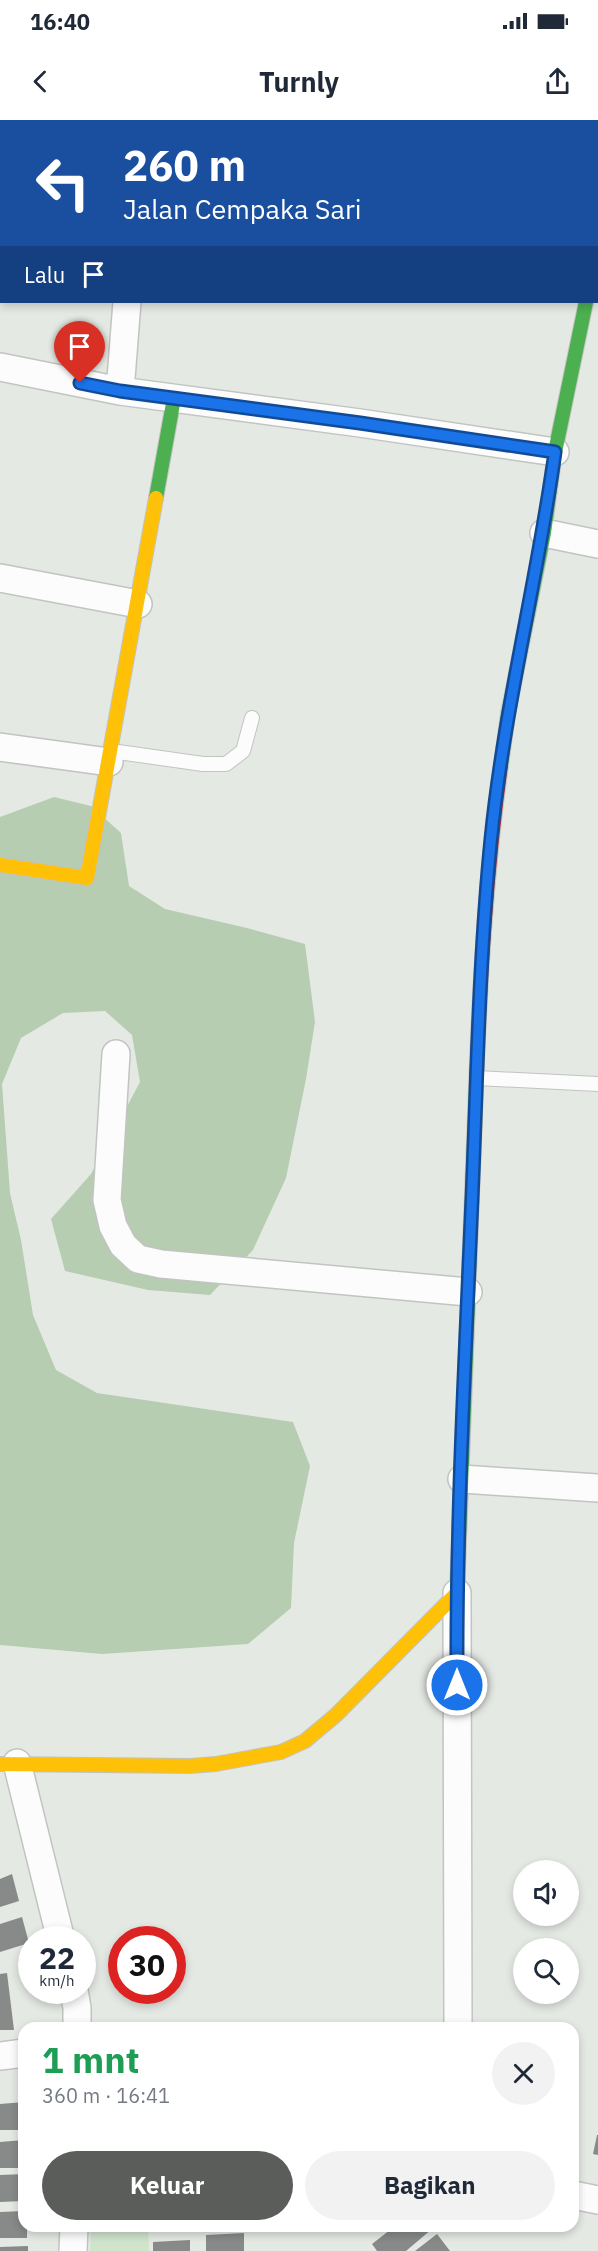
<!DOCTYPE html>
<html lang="id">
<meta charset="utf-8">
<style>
:root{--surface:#fff;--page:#f2f2f3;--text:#1f2937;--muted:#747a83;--accent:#5b5d5a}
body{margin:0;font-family:"IBM Plex Sans",sans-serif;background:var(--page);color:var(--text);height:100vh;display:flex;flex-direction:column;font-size:22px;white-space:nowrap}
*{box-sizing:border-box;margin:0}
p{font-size:20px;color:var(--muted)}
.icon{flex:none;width:33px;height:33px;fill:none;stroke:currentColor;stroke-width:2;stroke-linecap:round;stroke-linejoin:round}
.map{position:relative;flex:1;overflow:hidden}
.side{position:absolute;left:18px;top:1902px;width:561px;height:210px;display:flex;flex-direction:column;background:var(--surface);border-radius:18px;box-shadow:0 3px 9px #0003}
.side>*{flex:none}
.guide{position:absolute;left:0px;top:0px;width:598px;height:183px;box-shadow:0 3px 9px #0003;background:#1a4fa0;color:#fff;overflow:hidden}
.buttons{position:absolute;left:513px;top:1740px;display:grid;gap:12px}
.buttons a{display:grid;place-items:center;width:66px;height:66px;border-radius:50%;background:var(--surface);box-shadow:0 3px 9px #0003;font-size:30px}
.speed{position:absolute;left:18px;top:1806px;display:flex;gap:12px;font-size:30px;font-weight:700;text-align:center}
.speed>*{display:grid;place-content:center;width:78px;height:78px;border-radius:50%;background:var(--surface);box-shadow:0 3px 9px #0003;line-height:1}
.speed small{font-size:15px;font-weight:400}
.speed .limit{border:9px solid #d22;background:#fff;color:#111}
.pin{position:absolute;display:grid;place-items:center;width:51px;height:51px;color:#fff;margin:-62px -26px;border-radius:50% 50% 50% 0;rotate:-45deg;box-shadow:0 0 6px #0007}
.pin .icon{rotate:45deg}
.me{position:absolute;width:66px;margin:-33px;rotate:0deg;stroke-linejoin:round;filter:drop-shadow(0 0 4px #0008)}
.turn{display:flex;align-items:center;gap:21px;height:126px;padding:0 24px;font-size:27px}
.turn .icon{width:78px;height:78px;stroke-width:2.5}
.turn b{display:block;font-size:42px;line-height:51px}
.then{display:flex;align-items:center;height:57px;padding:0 24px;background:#0003;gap:12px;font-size:22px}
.round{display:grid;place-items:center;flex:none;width:63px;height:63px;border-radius:32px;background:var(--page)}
.overview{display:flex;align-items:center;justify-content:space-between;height:102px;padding:0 24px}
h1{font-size:36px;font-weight:700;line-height:45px;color:#1e9e55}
.button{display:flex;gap:12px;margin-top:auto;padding:12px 24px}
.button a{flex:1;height:69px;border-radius:36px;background:var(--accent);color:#fff;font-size:24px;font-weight:700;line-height:69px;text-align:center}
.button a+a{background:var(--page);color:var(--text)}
.status{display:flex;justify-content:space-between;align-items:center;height:42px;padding:0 30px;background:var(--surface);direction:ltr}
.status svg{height:16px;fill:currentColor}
header{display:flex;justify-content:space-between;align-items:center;height:78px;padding:0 24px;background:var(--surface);font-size:27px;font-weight:700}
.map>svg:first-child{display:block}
.green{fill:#cfe4cb}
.forest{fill:#b6cdb1}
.building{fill:#888a89}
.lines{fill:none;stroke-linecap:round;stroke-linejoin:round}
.lane-casing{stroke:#c1c4c1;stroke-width:16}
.street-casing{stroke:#c1c4c1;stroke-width:30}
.fast-casing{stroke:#c1c4c1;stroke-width:16}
.slow-casing{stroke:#c1c4c1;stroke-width:16}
.jam-casing{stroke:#c1c4c1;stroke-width:16}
.lane{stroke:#fbfcfb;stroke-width:14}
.street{stroke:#fbfcfb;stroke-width:27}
.fast{stroke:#4caf50;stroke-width:14}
.slow{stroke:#ffc107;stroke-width:14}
.jam{stroke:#c62828;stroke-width:14}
.route-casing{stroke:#114b97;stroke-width:15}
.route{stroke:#1a73e8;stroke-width:10}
</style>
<div class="status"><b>16:40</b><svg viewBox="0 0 49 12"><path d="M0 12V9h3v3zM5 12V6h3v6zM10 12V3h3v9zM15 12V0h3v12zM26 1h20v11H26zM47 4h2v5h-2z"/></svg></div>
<header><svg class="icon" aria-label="back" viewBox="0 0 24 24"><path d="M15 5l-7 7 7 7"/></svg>Turnly<svg class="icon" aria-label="share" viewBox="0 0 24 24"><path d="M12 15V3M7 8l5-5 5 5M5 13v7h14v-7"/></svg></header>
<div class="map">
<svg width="598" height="2131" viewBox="0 0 598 2131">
<rect width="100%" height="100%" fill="#e5e9e4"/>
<path class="green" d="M148 2106 149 2131H90L91 2107Z"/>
<path class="forest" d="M54 677 91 686 121 713 129 766 165 789 247 808 305 824 315 902 306 959 286 1058 253 1130 210 1175 148 1170 65 1151 51 1099 91 1054 140 962 132 915 105 891 63 893 21 918 2 964 10 1073 21 1120 33 1195 56 1250 97 1273 293 1302 310 1346 294 1423 291 1488 248 1524 102 1534 0 1525V697Z"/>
<path class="building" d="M12 1754 19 1781 0 1787V1759Z
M22 1797 29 1823 0 1832V1804Z
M7 1853 14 1910H0V1854Z
M24 1982V2010H0V1984Z
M597 2015H598V2035L593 2034Z
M24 2020V2048H0V2022Z
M24 2054V2081L0 2082V2055Z
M24 2091V2106H27V2118H0V2092Z
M395 2106H430L432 2109 406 2131H377L372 2124Z
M244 2113V2131H206V2115Z
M437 2114 450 2131H415Z
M190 2120V2131H153V2122Z
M28 2126V2131H0V2127Z"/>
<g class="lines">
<defs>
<path id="lane" d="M111 631 203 644H226L243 631 252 598
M477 958 598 964"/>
<path id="street" d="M141 2V0
M597 125 598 120
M0 247 120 271 360 303 555 332
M120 271 127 182
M544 413 598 424
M0 458 138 484
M0 627 109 642
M116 934 107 1080 113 1106 123 1125 138 1139 161 1144 468 1172
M462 1359 598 1368
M457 1473 458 1908
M17 1643 61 1820
M74 1870 77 1888V1908
M0 1936 24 1933
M573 2075 598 2080
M73 2131 74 2106"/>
<path id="fast" d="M156 378 174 278
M501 645 508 594 544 413 555 332 586 182
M457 1473 476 968"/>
<path id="slow" d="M0 745 87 758 156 378
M0 1644 190 1646 216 1644 281 1632 305 1621 336 1595 457 1473"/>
<path id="jam" d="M476 968C480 859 486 752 501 645"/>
</defs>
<use href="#lane" class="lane-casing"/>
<use href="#street" class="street-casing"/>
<use href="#fast" class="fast-casing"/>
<use href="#slow" class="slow-casing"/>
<use href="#jam" class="jam-casing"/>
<use href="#lane" class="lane"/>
<use href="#street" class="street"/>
<use href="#fast" class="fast"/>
<use href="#slow" class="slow"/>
<use href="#jam" class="jam"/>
</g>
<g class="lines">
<defs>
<path id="route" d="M80 263 120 271 360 303 555 332C537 462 504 589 491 719 479 839 477 959 472 1079 465 1241 456 1403 457 1565"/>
</defs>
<use href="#route" class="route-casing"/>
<use href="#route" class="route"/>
</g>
</svg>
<div class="buttons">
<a><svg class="icon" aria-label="sound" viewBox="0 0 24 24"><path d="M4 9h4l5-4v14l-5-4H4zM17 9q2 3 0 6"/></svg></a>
<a><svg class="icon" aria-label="search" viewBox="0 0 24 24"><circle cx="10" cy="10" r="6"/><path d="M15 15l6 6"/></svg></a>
</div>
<div class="speed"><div>22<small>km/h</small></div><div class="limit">30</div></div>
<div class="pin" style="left:80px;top:263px;background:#d93025"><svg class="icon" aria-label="arrive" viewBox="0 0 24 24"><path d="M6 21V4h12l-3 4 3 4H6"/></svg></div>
<svg class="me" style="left:457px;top:1565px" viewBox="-20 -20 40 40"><circle r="17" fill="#1a73e8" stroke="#fff" stroke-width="3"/><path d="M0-11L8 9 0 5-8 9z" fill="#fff"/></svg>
<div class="guide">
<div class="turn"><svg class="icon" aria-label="left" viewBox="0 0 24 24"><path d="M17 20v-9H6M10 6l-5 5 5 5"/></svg><div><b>260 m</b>Jalan Cempaka Sari</div></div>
<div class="then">Lalu<svg class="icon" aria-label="arrive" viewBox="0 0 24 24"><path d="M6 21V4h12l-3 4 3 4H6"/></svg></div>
</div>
<section class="side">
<div class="overview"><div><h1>1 mnt</h1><p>360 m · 16:41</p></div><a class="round"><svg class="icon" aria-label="close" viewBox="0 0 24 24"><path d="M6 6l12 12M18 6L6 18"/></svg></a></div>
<div class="button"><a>Keluar</a><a>Bagikan</a></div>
</section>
</div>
